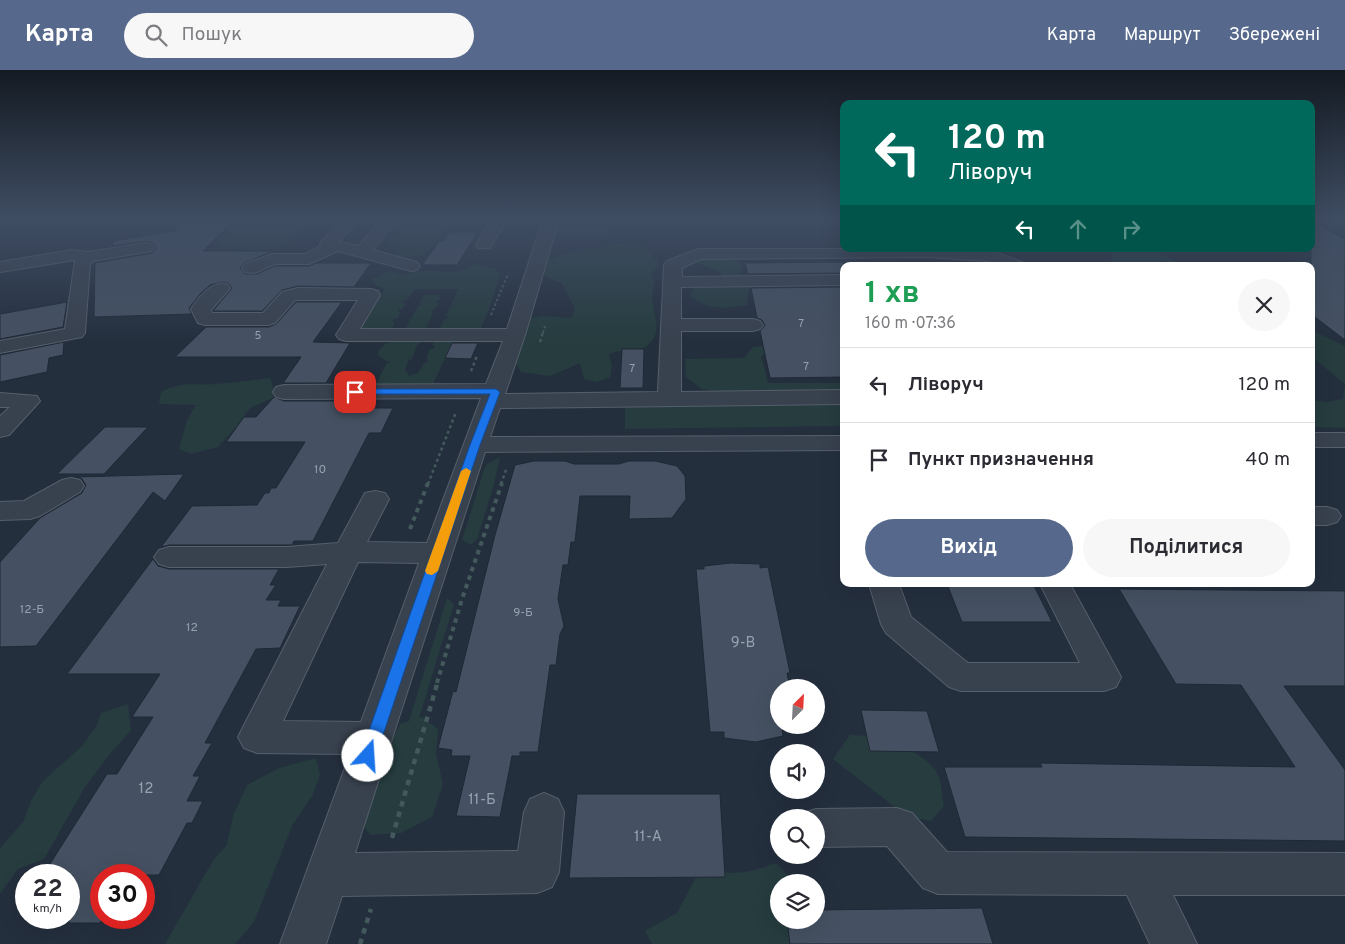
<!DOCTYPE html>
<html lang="uk">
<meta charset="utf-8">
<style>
:root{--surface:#fff;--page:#f7f7f7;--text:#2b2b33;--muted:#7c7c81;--line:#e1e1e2;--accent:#56698c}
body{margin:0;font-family:Overpass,sans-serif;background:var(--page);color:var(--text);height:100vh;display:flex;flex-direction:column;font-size:19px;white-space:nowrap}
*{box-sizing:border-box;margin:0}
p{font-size:16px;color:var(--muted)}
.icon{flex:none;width:28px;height:28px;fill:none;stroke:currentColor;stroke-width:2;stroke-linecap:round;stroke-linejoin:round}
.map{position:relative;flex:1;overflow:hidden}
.drawer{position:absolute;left:840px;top:192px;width:475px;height:325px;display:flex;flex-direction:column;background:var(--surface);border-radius:10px;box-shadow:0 5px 20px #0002}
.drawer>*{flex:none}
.banner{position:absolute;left:840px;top:30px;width:475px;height:152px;border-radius:10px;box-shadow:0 5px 20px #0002;background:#00695c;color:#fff;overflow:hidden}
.needle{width:32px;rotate:24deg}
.tools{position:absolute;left:770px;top:609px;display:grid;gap:10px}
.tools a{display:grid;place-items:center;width:55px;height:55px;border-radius:50%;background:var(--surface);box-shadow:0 5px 20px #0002;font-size:25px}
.speed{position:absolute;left:15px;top:794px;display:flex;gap:10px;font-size:25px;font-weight:700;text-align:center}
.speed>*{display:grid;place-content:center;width:65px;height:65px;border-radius:50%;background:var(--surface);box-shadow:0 5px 20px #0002;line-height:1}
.speed small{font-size:12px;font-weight:400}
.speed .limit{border:8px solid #d22;background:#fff;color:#111}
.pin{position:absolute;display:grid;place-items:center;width:42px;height:42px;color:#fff;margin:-21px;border-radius:10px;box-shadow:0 2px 8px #0006}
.me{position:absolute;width:55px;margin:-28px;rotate:19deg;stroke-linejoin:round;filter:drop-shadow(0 0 4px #0008)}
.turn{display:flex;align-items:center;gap:18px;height:105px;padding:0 25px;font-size:22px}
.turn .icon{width:65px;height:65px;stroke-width:2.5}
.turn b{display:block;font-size:35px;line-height:42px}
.lanes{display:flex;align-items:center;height:48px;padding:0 25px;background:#0003;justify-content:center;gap:25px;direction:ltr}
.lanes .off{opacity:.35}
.round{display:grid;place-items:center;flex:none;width:52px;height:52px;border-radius:26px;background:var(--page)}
.summary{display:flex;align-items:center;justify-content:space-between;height:85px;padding:0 25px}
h1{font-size:30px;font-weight:700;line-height:38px;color:#1e9e55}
.button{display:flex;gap:10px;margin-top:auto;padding:10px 25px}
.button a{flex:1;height:58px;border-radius:30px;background:var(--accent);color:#fff;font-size:20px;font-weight:700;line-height:58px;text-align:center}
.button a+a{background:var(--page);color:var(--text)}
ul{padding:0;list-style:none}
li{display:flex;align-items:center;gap:15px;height:75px;padding:0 25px;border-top:1px solid var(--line)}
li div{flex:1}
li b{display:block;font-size:19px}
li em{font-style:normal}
header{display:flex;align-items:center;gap:30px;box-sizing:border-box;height:70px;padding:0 25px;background:var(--accent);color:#fff}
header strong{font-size:24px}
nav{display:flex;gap:28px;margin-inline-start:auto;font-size:18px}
.search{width:350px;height:45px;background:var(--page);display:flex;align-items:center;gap:12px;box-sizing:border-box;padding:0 18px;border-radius:28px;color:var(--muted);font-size:19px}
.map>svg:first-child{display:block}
.green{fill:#263c3f}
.building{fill:#455162;stroke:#1f2835}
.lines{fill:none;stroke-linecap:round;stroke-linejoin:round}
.minor-casing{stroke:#565f6c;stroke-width:2}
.path-far3{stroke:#44595c;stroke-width:2;stroke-dasharray:2.5 2.5;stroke-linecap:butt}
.path-far2{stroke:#44595c;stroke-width:2.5;stroke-dasharray:3 3;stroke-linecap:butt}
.path-far1{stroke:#44595c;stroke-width:4;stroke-dasharray:4.5 4.5;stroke-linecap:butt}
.path{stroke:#44595c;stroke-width:4.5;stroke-dasharray:5.5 5.5;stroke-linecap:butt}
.minor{fill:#38414e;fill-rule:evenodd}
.route{fill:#1a73e8;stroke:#114b97}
.slow{fill:#f59e0b}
.labels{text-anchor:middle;stroke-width:5;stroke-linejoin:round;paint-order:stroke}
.far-number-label{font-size:11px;fill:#98a1af}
.number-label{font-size:12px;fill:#98a1af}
.near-number-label{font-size:15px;fill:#98a1af}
</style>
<header>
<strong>Карта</strong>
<div class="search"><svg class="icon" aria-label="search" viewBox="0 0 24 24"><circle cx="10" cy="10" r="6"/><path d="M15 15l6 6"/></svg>Пошук</div>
<nav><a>Карта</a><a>Маршрут</a><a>Збережені</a></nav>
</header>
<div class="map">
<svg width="1345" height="874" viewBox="0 0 1345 874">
<rect width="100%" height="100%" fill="#242f3e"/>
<path class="green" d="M242 149H316C309 154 302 161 295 167 274 185 243 181 218 176L219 169Z
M406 149H450L458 153 441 163V167L427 183 423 185 409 187 398 186 396 182 399 177 386 174 393 165 396 156Z
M557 149H634L611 155 609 161 603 167C588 167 569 169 555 162Z
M636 172 641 174 658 192 657 197 651 205 655 213C645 235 670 263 644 278 635 283 622 278 609 284L612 296 610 307 597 312 584 309 580 293 550 306 521 302 515 292 528 248 543 246 572 248 575 239 562 213 542 205 544 191C574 180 604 175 636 172Z
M1109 179H1153L1184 196H1117L1111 191 1113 183Z
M729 188 739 192 742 197 739 204 753 217 748 220 747 235C727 238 707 241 691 226L693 219 721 210V202L694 192 701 189Z
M473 194 495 199 500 205 490 237 481 258H440L444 249H447L448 246H446L458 219H415L408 229 405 230 403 233H406L403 239H399L398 242H401L397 249H394L392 251 395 252 392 258H359L385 219 377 216 371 209 390 201C406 208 406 203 422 201 442 198 453 209 473 194Z
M424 225H442L440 230H437L436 233H439L435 239H432L431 242 433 243 426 258H406L418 236 422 234 419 233Z
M1311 260 1345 276V358L1311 357V330L1327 332 1343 329 1345 314 1311 286Z
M436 267H455L432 316 375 315 387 293 391 292 386 291 377 284C387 265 406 269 425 269L417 275 412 289 409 290 405 299 409 306 418 303 424 293H427L428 289H426L430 279H433L435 275H432Z
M763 276 765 282 760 289H762L768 313H844V320L718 321 702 319 686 307 685 289 744 288 753 277Z
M270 308 273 316V328L250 338 238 355 218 377 191 384 179 379 187 350 196 335 159 334 161 322C184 310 191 316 215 314 233 313 251 310 270 308Z
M844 335V356L625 359V337Z
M500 387 493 418 477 469 471 475 462 470 484 400 487 394Z
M447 528 454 534 419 648 422 647 438 659 436 684 443 714 432 747 401 763 370 765 357 746 383 679 393 669 400 654 409 651Z
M128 634 131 660 109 685 85 717 44 789 18 799 0 824V778L23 752 32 729 43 711 81 677 96 657 101 643Z
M850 665C876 665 925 679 938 705 942 714 942 726 944 736L931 751 906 746 833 689Z
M316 688 320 705 312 726 292 756 254 852 235 874H165L214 789 227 775 233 746 247 715 279 698Z
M776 793 793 811 779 812V850H794L799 874H652L645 861 677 843 702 796C735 807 744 804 776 793Z"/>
<path class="building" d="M235 149 203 181H307L271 182 244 193 240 198 245 204H257L275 196H309L316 193H371L354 217 298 216 282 220 262 241H213L232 218 228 213 222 212 210 215 201 223 189 238 192 244 94 247 95 193 152 183 156 179 154 174 147 171 113 176V171L175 161 179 151Z
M1311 151 1345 169V270L1311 244Z
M449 162H478L457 195H422L440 170 443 171Z
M844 192V203L748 204 745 193Z
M844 217V307L770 308 760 261 765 255 762 250 757 248 751 218Z
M67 232 63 257 0 269V244Z
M296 232H342L313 272 350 273 326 313H283L301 287H175L206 257H269L276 254Z
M64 272 63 285 49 288 47 302 0 312V285Z
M452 273H478L471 289 445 288Z
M622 279H644L643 318H620Z
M274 327 284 331H343L346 335 351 332 360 338H393L381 363H369L313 471H294L292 475H169L161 477 192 436 257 435 265 423H269L271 418H276L305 372H226L244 347H256Z
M105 357H148L104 404H57Z
M534 391H565L574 394H619L629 391H655L677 396 685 406 686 429 672 448 629 449 630 426H580L575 472H571L568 495H563L558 529 564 556 560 564 556 595H550L538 682H520V686H512L500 747 456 746 470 686H451L452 680 438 678 453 621 456 622 495 465 515 395Z
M184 404 165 431 153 422 36 576 0 577V492L40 448 82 423 86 415 82 409 77 407Z
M153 489 158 496 169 499H279L270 515H276L266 530H281L278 536H300L280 578 256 579 205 673H212L193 706H200L187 731H203L192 753H187L159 805H101V853H69V805H43L107 704H117L153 647H132L160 604H67Z
M731 493 760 494V498L768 497 790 603H787L790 618H779V655H797L798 659 782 660 783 666 756 672 724 668V662H710L696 499H704V496Z
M947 514H1033L1052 552H962Z
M1119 519 1345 521V616H1284L1345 700V771L965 767 944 697H1042L1040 693 1295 697 1241 615 1176 614Z
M861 640 927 641 939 682 870 681Z
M577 724H720L725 807 569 808Z
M982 838 993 874H790L787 850H816V840Z"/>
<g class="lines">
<defs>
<path id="minor" d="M343 149H359L339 172 359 176 382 149H397L373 180 417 192 420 196 417 200 411 201 338 181 309 194H275L257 202 251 203 245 202 242 198 245 194 272 184H306L321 176 320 174 322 171Z
M491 149H512L509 152 504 154 490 178H478L476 175Z
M543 149H559L525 265 505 324 658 322 664 195 667 191 698 179H955L991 181 1022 192 1025 196H1002L988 191 927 187 701 189 682 198V207L844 205V215L681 217V249H753L760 251 763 255 760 259 753 261H681V322L844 320V334L500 338 490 367 844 366V380L485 382 355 783 518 781 524 742 530 729 544 723 558 729 564 742 559 802 552 817 537 823 342 826 326 874H280L350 684 257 683 244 678 238 667 327 494 287 497H169L159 494 154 487 159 480 169 477H287L338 473 365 423 375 421 385 423 389 429 367 472 427 473 481 328 284 329 276 327 273 322 276 317 284 315 486 314 503 271H346L339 269 336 265 358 230H295L275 253 268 255H205L198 253 191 239C199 227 212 210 227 214L230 218 211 240 212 243H263L282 222 298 218 371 219 378 221 380 225 360 259H507ZM358 492 419 493 361 652 283 651Z
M146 173 152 175 154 178 152 181 93 191 90 194 85 263 82 267 0 283V271L65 259 75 190 0 202V192L72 180 88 182Z
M0 323 37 326 40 331 9 365 0 367V346L10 337H0Z
M1311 363H1345V377H1311Z
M71 408 80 410 84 416 80 422 40 446 30 449 0 450V432L24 431 62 410Z
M1311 437H1327L1337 440 1341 446 1337 452 1327 455H1311Z
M869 514H899L911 547 968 593H1080L1040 514H1070L1121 607 1116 617 1104 621H961L949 617 886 563 881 554Z
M897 738 912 743 947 782 1345 783V825H1173L1197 874H1150L1127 825 938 824 923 818 887 776 816 777V748H800L801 744 816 739Z"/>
</defs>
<use href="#minor" class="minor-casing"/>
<path class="path-far3" d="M491 245 508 204
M543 263 545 256"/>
<path class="path-far2" d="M540 272 543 262
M471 301 477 286
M428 414 456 342
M501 414 507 397"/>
<path class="path-far1" d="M410 459 428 413
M437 613 462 529 502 413"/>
<path class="path" d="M392 768 438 611
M360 874 371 839"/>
<use href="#minor" class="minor"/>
</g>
<linearGradient id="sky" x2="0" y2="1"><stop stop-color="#141a22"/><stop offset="0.55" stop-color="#3f4d63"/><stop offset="1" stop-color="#3f4d63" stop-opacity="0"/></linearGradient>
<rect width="1345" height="271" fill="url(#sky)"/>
<path class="route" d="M355 319H496L500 322 480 375 376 686 373 690 368 692 362 690 360 686 470 375 490 324H352L351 322Z"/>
<path class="slow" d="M466 398 471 401 438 501 432 505 427 504 425 501 461 401Z"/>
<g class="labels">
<g class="far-number-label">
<text x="801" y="257">7</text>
<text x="258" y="269">5</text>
<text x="806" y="300">7</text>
<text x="632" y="302">7</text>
</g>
<g class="number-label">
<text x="320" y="403">10</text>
<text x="32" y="543">12-Б</text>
<text x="523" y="546">9-Б</text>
<text x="192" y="561">12</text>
</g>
<g class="near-number-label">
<text x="743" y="577">9-В</text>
<text x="146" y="723">12</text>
<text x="482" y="734">11-Б</text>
<text x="648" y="771">11-А</text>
</g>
</g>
</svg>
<div class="tools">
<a><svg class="needle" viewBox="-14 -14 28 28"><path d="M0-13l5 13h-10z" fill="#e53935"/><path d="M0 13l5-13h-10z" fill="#7c7c81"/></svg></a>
<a><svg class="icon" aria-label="sound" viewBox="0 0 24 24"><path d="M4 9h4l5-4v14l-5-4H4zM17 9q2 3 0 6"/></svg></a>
<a><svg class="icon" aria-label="search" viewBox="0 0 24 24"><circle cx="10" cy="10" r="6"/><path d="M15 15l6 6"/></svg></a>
<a><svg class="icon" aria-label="layers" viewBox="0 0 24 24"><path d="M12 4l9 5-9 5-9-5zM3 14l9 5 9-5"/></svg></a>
</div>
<div class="speed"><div>22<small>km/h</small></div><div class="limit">30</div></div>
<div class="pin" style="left:355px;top:322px;background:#d93025"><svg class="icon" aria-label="arrive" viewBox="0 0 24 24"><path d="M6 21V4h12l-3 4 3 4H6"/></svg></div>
<svg class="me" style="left:368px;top:686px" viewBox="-20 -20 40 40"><circle r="19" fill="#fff"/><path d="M0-13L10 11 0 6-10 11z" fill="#1a73e8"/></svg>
<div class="banner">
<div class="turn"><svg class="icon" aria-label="left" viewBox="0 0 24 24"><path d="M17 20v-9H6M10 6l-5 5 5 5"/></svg><div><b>120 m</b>Ліворуч</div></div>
<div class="lanes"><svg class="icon" aria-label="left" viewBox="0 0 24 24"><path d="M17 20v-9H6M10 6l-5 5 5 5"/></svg><svg class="icon off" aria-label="ahead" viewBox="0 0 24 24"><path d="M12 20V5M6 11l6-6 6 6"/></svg><svg class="icon off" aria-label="right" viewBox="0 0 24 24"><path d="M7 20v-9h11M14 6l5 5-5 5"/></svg></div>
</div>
<section class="drawer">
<div class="summary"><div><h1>1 хв</h1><p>160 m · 07:36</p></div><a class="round"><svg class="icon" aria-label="close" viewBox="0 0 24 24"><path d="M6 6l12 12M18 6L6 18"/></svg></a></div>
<ul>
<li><svg class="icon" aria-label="left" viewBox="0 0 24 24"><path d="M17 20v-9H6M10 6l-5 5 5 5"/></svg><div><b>Ліворуч</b></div><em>120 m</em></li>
<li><svg class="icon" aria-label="arrive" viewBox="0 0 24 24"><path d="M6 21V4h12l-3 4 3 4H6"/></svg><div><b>Пункт призначення</b></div><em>40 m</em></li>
</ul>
<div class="button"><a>Вихід</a><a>Поділитися</a></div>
</section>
</div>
